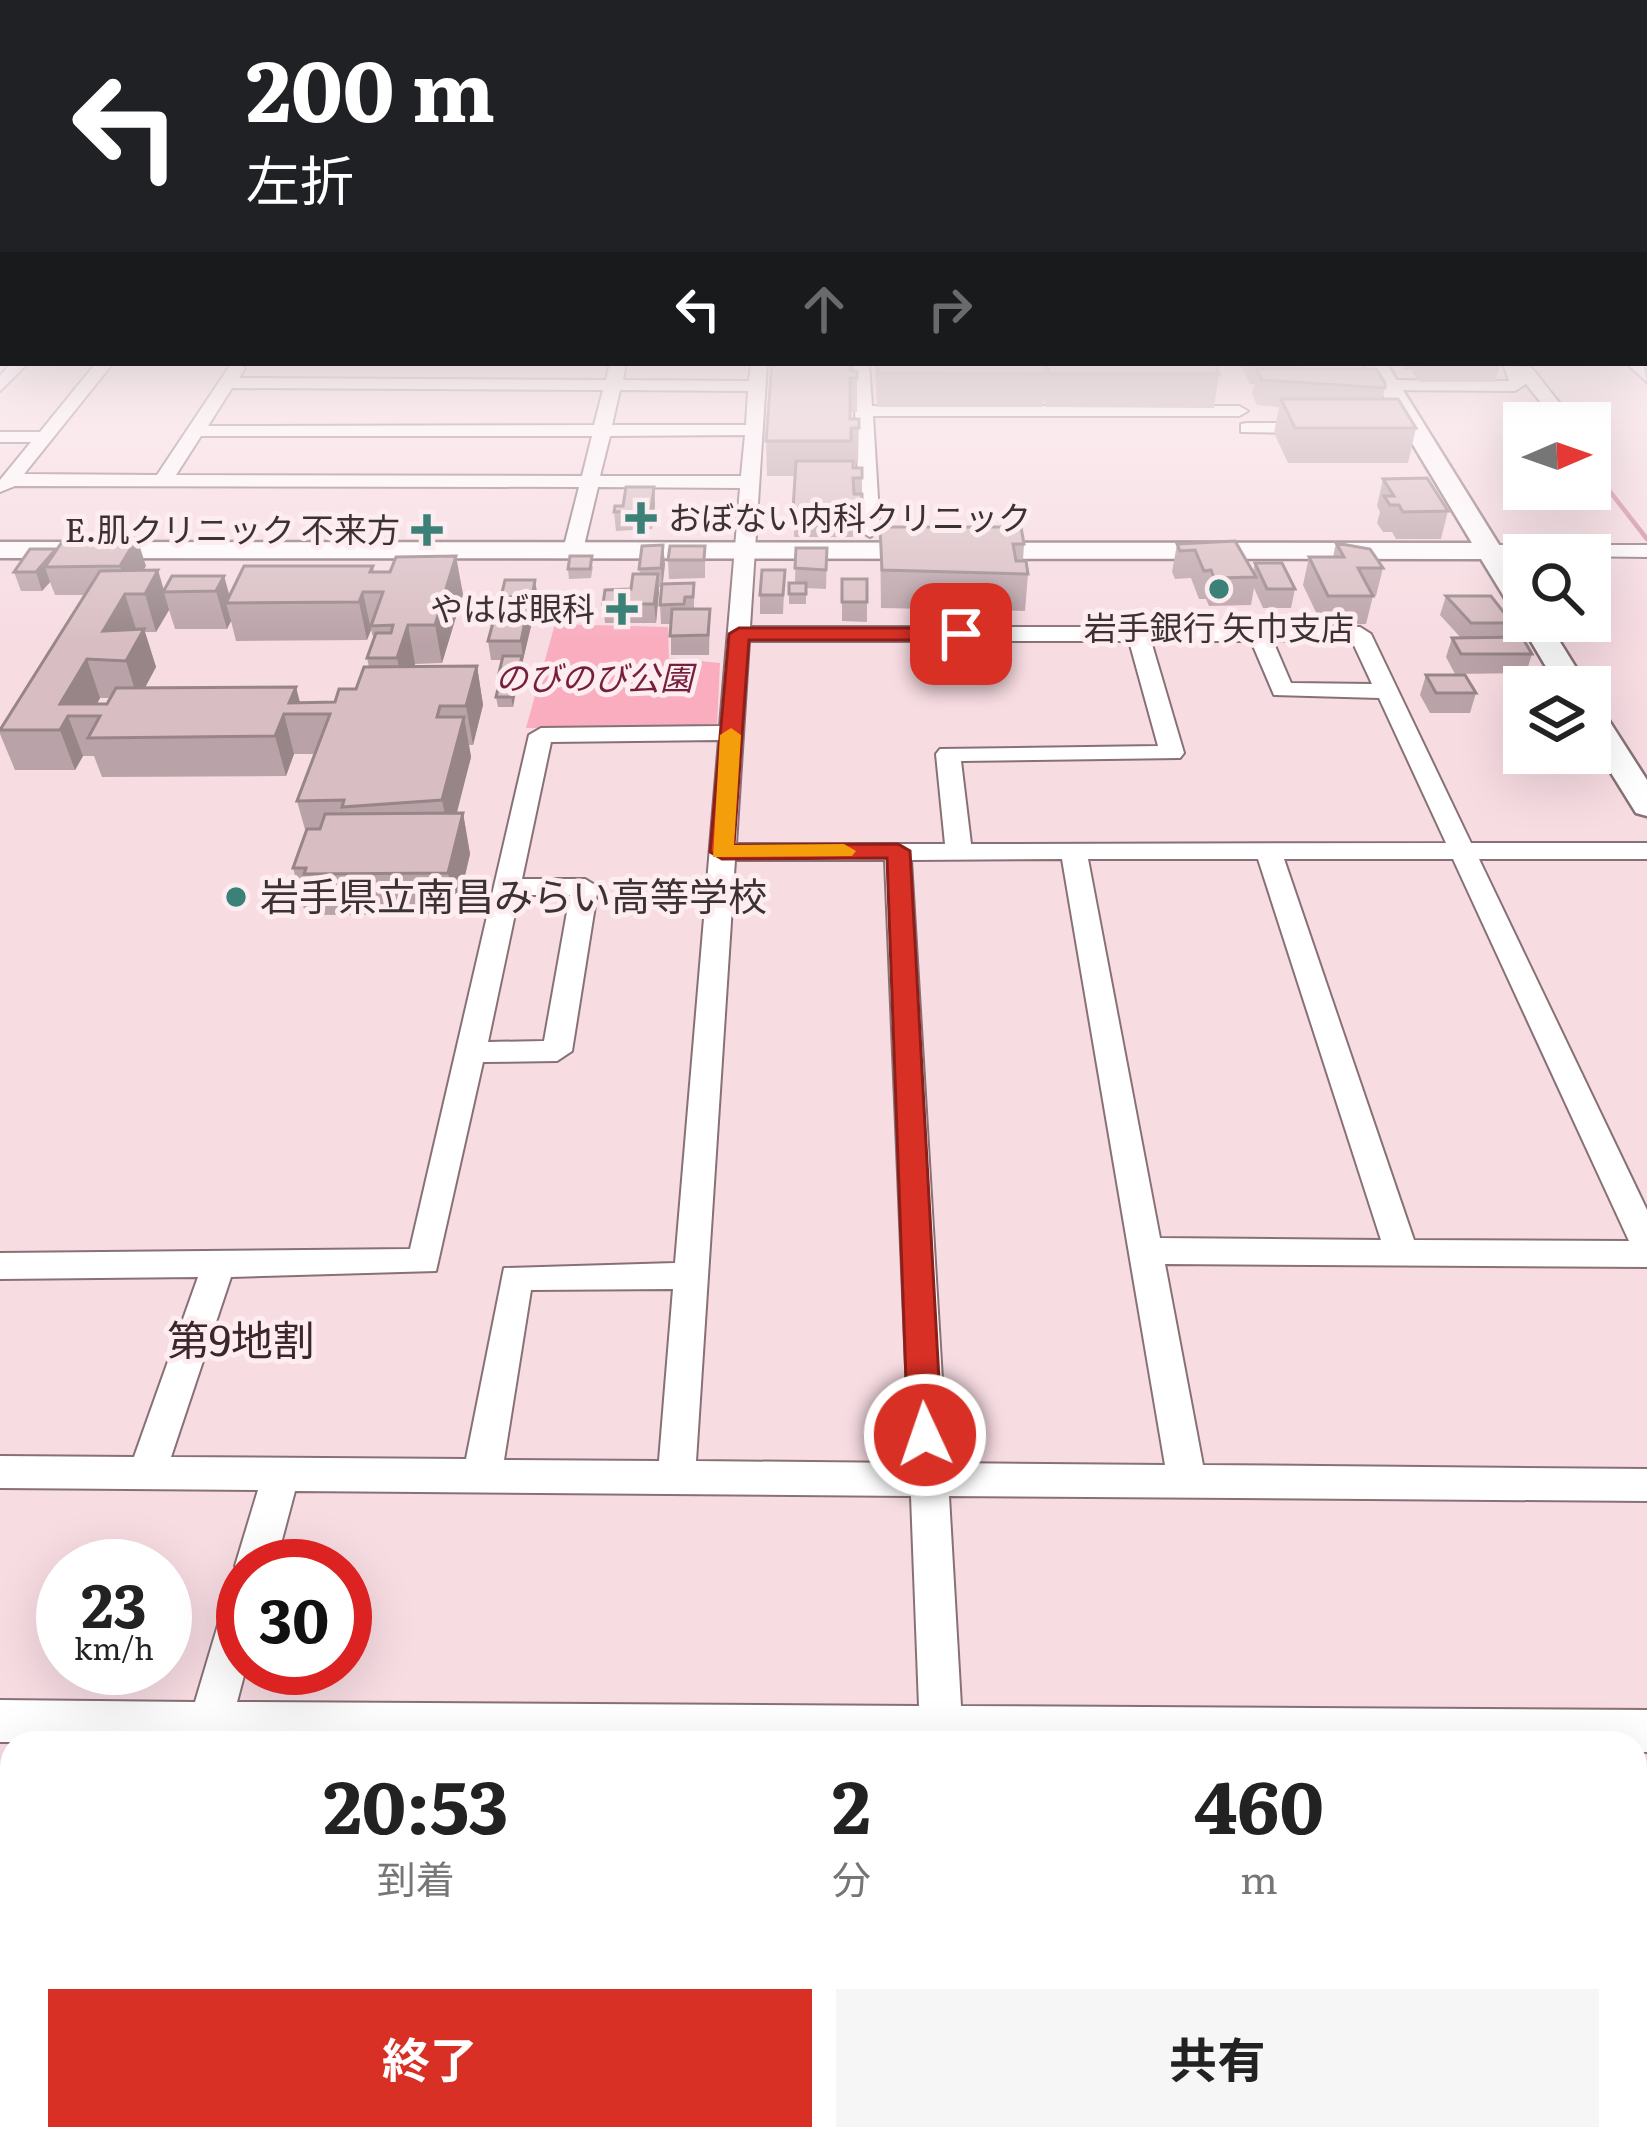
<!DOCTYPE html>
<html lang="ja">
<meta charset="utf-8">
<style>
:root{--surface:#fff;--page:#f6f6f6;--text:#222;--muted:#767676;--accent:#d93025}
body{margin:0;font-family:Literata,"Noto Sans JP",serif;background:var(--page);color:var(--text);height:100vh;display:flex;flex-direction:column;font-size:45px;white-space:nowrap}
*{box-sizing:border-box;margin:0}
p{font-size:39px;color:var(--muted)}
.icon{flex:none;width:66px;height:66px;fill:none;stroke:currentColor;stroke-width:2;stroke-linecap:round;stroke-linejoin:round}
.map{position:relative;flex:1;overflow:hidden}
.drawer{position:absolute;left:0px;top:1731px;width:1647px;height:420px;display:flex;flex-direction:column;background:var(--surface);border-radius:36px 36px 0 0;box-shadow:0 12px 48px #0002}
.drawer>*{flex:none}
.top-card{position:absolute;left:0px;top:0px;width:1647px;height:366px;box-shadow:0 12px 48px #0002;background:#202124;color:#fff;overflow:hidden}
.needle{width:78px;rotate:88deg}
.fabs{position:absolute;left:1503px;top:402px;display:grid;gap:24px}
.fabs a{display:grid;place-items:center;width:108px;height:108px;border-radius:0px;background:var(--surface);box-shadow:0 12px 48px #0002;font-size:60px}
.speed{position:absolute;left:36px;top:1539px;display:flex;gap:24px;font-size:60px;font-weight:700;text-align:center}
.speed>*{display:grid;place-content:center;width:156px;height:156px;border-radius:50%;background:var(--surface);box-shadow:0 12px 48px #0002;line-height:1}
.speed small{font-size:30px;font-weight:400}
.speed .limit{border:18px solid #d22;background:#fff;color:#111}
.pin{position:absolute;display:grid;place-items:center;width:102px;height:102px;color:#fff;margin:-51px;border-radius:24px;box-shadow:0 6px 18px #0006}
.me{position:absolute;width:132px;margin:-66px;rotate:357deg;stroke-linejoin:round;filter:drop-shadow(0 0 9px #0008)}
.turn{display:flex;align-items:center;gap:42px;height:252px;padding:0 48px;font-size:54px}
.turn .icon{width:156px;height:156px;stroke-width:2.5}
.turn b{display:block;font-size:84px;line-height:102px}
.lanes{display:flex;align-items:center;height:114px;padding:0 48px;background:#0003;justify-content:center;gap:60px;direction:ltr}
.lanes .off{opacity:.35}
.eta{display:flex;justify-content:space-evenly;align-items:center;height:204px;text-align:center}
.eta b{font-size:72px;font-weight:700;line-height:84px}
.primary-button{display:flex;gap:24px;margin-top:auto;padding:24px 48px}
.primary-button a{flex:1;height:138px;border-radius:0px;background:var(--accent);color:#fff;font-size:48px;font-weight:700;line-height:138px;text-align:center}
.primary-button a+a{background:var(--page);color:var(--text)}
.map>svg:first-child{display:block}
.green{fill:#f9adbf}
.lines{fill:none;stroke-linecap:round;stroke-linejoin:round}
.stream{stroke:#ce8597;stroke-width:4.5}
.minor-casing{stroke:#887176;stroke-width:4}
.major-casing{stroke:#887176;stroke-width:5}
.minor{fill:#fff;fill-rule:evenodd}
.major{fill:#fff;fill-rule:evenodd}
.wall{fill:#baa3a8;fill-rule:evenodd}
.shaded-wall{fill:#978588}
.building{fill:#d8bec3;stroke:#978588;stroke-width:3}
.route{fill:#d93025;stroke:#8d1f18;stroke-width:3}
.slow{fill:#f59e0b}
.poi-dot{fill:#3c8178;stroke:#fdedf0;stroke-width:4.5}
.labels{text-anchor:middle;stroke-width:10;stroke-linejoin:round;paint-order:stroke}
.far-poi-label{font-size:33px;fill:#3c3234;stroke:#fdedf0;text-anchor:end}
.far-park-label{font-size:33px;font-style:italic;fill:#761f3d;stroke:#fdedf0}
.poi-label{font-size:39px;fill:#3c3234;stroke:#fdedf0;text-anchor:start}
.neighbourhood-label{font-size:42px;fill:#3a262b;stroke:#fdedf0}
</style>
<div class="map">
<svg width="1647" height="2151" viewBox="0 0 1647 2151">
<rect width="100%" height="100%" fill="#f7dce2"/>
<path class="green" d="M555 624 668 627 669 658 720 663 717 726 526 728Z"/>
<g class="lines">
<path class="stream" d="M1541 402 1557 423
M1590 466 1647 539"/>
<defs>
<path id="minor" d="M11 363H28L0 391V376Z
M96 363H113L24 474 157 475 231 364 237 363 245 368 239 378 606 380 610 363H626L623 380 749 381 751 363H767L750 627H1360L1371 634 1471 843H1647V859H1479L1647 1210V1267L1165 1264 1203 1465 1647 1469V1501L949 1496 961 1706 1647 1710V1752H1635V1743L0 1742V1700L195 1702 223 1608 229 1595 243 1589 246 1668 237 1702 919 1706 911 1496 295 1491 275 1566H243V1579L235 1566 258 1490 0 1488V1456L134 1457 198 1277 0 1279V1253L410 1249 529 735 541 728 720 726 740 488 598 487 583 550 573 556 563 550 579 487 15 486 0 492V480L31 442H0V432H40ZM232 388 603 390 594 425 208 426ZM620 390 748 391 746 425H612ZM745 435 741 476H600L610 436ZM201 436H592L582 476 176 475ZM749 641H1129L1158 746 940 749 936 754 945 844H736ZM1151 641H1251L1274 695 1379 698 1446 843 971 844 961 761 1180 758 1184 753ZM1273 641H1352L1372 684 1291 683ZM719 740 675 1263 504 1268 466 1459 171 1457 231 1277 436 1271 483 1062 557 1061 572 1051 598 887 585 879H522L551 742ZM1062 859 1165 1465 947 1463 911 860ZM1088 859H1258L1381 1240 1160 1238ZM1284 859H1453L1629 1241 1414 1240ZM735 860H885L910 1463 696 1461ZM519 895H570L544 1041 488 1042ZM673 1289 659 1461 504 1460 531 1290Z
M853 363H869L872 406H1239L1248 411 1239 416H873L880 531 870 537 860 531Z
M1626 363H1643L1647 382Z
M1504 366 1531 367 1569 415 1566 419H1554L1526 384 1515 391 1389 390 1380 385 1389 380 1509 381Z
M1247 423H1313L1322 428 1313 433 1241 432V424Z
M1490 545H1647V557L1483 555 1480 551Z
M0 1975H12V2023H0Z
M1635 2031H1647V2079H1635Z"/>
<path id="major" d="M1364 363H1386L1524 585V621H1547L1588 687H1558L1519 621 1523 615 1514 613 1481 559 0 558V542L1472 543Z
M1590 705 1601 708 1647 780V816L1636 813 1590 739Z"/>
</defs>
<use href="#minor" class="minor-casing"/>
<use href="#major" class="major-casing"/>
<use href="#minor" class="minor"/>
<use href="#major" class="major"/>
</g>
<path class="wall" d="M875 363H1214L1219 374 1214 408 1046 407 1044 398 1043 407H877Z
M1240 363H1303L1301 369 1385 388 1382 399 1416 428 1408 463H1288L1274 433 1279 407 1257 405 1252 394 1254 384H1250Z
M1399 363H1498L1500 365 1495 382H1419L1413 373V370H1404Z
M850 371H857V412H850V419H859L858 463H853V468H862V530H853V537H794L795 476H767L766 441Z
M1383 479 1448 511 1441 539H1396L1392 532H1383L1377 523 1380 512 1377 506Z
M654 487 655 505 652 529 616 531 614 512Z
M880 527 1024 544 1023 561 1028 574 1025 611 881 608Z
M1336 543 1383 568 1376 596H1373L1366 624 1322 625 1303 585 1309 557H1333Z
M1177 544 1253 572 1255 563 1295 589 1291 608H1263L1254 588 1251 605 1209 606 1206 599H1199L1191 578 1175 579 1172 572Z
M663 545 665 564 663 584 694 583V609H710L709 655H671V624H661L660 605 661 587H659L656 623H605L603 604 631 589 640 574 639 569Z
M705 546V578L669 579 668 560Z
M796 548H827L826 589 806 588V604H789V583H795Z
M30 549 146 566 143 570H158L164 590 224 576 230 596 373 566 374 572 463 594 442 663 415 664 414 667 477 666 483 705 473 745H469L471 757 456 813H463L470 854 456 914 315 915 314 909H304L293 868 306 833 297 801 315 754H294L286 776 102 777 94 756H83L75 770H15L0 734V728L85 595H55L50 582 42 591H21L14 572ZM169 610 175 629H227L231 621 236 641 367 640 371 630 374 640 367 658 369 667 356 689 335 702 300 703 145 688 156 667 145 632H156ZM100 698H110L107 704H97Z
M593 566 591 578 569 579 568 569Z
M785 570 783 614H760V595Z
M842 579H867V622L842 621Z
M535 580 538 599 534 616H531L532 622 523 660 524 666 520 683H516L513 707H498L496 697 502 660H491L488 641 501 604V597Z
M1446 596 1512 623 1507 637 1532 654 1526 673 1455 674 1446 657 1452 638H1461L1440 615Z
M1426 675 1476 693 1470 713H1430L1420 695Z"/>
<path class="shaded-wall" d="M654 487 655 505 652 529 651 510Z
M137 538 146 566 129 594 120 566Z
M663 545 665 564 662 587 661 568Z
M56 549 45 567 50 582 42 591 36 572Z
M456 556 463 594 442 663 435 625Z
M158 570 169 610 156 632 145 594Z
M658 574 659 593 656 623 654 604Z
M224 576 231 603H226L231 621 227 629 216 591Z
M535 580 538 599 534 616 532 597Z
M363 592 371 630 367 640 359 602Z
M125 594 137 632 103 631Z
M529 603 532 622 523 660 521 641Z
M408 625 415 664 405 697 397 658Z
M144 629 156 667 138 700 126 661Z
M522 656 524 666 520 683 518 673Z
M87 659 100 698 90 716H68L83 756 75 770 60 730V704Z
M477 666 483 705 473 745 466 706Z
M516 677 517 687 513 707 511 697Z
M296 687 303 714 289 703Z
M284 714 294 754 286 776 275 736Z
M464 717 471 757 450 840 442 800Z
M463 813 470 854 456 914 448 873Z"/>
<path class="building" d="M772 363H850V371H857V378H850V419H859V428H851V441H766Z
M877 363H1044L1046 374 878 373Z
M1047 363H1214L1219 374H1050Z
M1421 363H1498L1500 365H1423Z
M1256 369H1376L1385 383V388L1262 380Z
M1281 399H1398L1416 428H1295Z
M796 461H853V468H862V478H853L854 494H862V503H854V510H793Z
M1427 478 1448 511 1403 512 1399 505H1390L1384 496H1394L1383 479Z
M626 487H654L651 510 614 512 615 506H623Z
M880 527H1021L1024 544H1013L1016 561H1026L1028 574 882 570Z
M137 538 120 566 45 567 64 539Z
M1235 541 1256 577 1214 578 1211 570 1204 571 1195 550 1180 551 1177 544Z
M1336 543 1370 549 1383 568H1358L1373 596H1328L1309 557H1344Z
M663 545 661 568 639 569 642 546Z
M670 546H705L704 560H668Z
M796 548H827L826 570 795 568Z
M30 549H56L36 572H14Z
M456 556 435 625H408L397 658H367L376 633H391L393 625 371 626 383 592H363L359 602 226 603 244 566H373L370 572H390L396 557Z
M570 556H592L590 569H568Z
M1255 563H1282L1295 589H1267Z
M158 570 145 594H125L103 631 144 629 126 661 87 659 60 704H107L116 688 296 687 289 703 335 702 339 689H356L364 667 477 666 466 706H440L437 717H464L442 800 342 807 344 800 297 801 330 714H284L275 736 88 738 100 716H68L60 730H0L100 571Z
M762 570H785L783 595H760Z
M633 574H658L654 604H603L605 590 631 589Z
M172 576H224L216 591 163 592Z
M842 579H867V602H842Z
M505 580H535L532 597H501Z
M694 583 693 597H685L684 604 660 605 662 584Z
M789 583H806V594H789Z
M1446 596H1491L1512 623H1471Z
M529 603 521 641H488L498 604Z
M672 609H710L708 635 670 636Z
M1522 637 1532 654H1461L1452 638Z
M503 656H522L518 673H499Z
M1426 675H1465L1476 693H1436Z
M501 677H516L511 697H496Z
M463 813 448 873 304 874 306 868H293L307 829H320L325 814Z"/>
<linearGradient id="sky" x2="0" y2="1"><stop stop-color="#9da1c8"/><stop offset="0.53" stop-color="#fbeff2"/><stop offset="1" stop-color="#fbeff2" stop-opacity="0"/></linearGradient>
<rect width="1647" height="645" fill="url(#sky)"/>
<path class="route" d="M739 628H961L970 634 961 640H749L734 845 898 844 910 851 942 1435 937 1445H913L908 1435 887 858 722 859 710 852 729 634Z"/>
<path class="slow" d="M731 728 741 735 734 845 844 844 856 851 852 856 713 857 720 735Z"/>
<g class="poi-dot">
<path d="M635 500h12v12h12v12h-12v12h-12v-12h-12v-12h12z"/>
<path d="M421 512h12v12h12v12h-12v12h-12v-12h-12v-12h12z"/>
<circle cx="1219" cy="589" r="12"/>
<path d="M616 591h12v12h12v12h-12v12h-12v-12h-12v-12h12z"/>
<circle cx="236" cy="897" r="12"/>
</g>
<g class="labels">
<g class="far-poi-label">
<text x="668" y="530" text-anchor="start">おぼない内科クリニック</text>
<text x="400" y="542">E.肌クリニック 不来方</text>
<text x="595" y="621">やはば眼科</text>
<text x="1219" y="640" text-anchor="middle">岩手銀行 矢巾支店</text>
</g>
<g class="far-park-label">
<text x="594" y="690">のびのび公園</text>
</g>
<g class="poi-label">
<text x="260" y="911">岩手県立南昌みらい高等学校</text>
</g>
<g class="neighbourhood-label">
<text x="241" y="1356">第9地割</text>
</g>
</g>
</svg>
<div class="fabs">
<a><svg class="needle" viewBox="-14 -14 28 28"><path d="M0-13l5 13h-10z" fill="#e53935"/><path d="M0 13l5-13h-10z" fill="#767676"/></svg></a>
<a><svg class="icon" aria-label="search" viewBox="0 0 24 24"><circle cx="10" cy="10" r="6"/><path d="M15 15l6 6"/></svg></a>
<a><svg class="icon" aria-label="layers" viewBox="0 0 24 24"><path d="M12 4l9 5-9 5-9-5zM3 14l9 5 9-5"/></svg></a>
</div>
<div class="speed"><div>23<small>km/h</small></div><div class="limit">30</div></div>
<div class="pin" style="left:961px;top:634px;background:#d93025"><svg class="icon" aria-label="arrive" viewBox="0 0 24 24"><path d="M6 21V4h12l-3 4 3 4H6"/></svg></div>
<svg class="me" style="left:925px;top:1435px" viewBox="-20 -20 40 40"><circle r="17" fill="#d93025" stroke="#fff" stroke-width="3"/><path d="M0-11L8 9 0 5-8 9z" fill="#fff"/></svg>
<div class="top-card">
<div class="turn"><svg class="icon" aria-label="left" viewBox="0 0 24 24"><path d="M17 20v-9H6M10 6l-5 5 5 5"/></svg><div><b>200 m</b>左折</div></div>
<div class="lanes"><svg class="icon" aria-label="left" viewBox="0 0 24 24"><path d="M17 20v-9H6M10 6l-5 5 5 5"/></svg><svg class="icon off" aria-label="ahead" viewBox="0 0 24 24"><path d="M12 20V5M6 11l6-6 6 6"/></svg><svg class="icon off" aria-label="right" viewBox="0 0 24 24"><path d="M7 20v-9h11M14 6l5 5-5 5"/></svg></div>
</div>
<section class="drawer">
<div class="eta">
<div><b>20:53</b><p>到着</p></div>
<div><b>2</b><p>分</p></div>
<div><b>460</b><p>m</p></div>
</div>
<div class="primary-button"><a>終了</a><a>共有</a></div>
</section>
</div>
